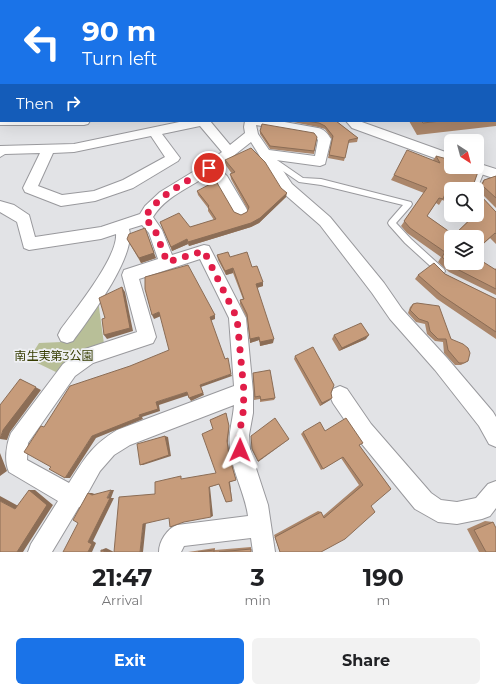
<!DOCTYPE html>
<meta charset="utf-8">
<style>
:root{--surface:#fff;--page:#f2f2f2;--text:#202124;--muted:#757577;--accent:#1a73e8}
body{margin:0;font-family:Montserrat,"Noto Sans JP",sans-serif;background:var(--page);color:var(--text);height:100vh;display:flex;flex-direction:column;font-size:15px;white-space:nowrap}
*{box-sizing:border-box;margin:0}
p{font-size:13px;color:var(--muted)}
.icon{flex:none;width:22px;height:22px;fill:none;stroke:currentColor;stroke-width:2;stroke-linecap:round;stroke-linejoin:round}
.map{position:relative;height:552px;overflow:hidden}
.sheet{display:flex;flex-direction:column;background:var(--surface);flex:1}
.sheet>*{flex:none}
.top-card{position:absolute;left:0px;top:0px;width:496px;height:122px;box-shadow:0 4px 16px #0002;background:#1a73e8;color:#fff;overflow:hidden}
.needle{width:26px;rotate:144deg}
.controls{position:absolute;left:444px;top:134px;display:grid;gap:8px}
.controls a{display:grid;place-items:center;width:40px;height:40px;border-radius:6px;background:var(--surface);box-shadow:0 4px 16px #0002;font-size:20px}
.pin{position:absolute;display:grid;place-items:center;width:34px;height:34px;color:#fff;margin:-17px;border:2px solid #fff;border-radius:50%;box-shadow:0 1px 4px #0007}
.me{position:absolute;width:44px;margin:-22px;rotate:1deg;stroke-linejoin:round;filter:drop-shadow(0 0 3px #0008)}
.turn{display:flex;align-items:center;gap:14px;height:84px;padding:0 16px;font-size:18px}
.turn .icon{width:52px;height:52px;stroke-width:2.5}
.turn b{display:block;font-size:28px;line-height:34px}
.then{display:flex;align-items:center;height:38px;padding:0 16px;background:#0003;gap:8px;font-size:15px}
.eta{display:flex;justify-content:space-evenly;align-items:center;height:68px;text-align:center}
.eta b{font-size:24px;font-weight:700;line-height:28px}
.cta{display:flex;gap:8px;margin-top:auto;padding:8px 16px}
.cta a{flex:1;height:46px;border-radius:6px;background:var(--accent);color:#fff;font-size:16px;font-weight:700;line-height:46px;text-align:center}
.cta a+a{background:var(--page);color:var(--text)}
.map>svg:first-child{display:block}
.green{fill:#b8bf98}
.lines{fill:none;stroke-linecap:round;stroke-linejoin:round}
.service-casing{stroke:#99999d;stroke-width:2}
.minor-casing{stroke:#99999d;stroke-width:2}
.tertiary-casing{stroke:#99999d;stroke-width:2}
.service{fill:#fff;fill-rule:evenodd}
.minor{fill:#fff;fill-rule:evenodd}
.tertiary{fill:#fff;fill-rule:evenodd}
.wall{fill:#ab866a;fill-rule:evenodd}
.shaded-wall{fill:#8b6d56}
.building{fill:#c79c7b;stroke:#8b6d56;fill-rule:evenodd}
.route{stroke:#e11d48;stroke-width:7;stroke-dasharray:0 12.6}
.labels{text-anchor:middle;stroke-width:3.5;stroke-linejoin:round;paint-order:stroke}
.park-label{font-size:12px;fill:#363c00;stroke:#eff0f4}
</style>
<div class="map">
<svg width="496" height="552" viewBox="0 0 496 552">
<rect width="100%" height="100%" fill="#e2e3e6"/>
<path class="green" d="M98 300 104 344 58 373 29 359 39 343 62 342 72 336Z"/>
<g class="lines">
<defs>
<path id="service" d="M270 158H274L303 178 321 179 411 202 412 204 411 206 396 223 411 239 444 269 445 271 444 273H438L405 243 389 225 388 223 389 221 403 205 321 185 299 182 270 162Z
M480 167H482L485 169 477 189H471Z"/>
<path id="minor" d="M82 0H95L81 1Z
M119 0H129L130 1H120Z
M383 0H394L395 1H384Z
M446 0H456L457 1H447Z
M0 17H1L0 24Z
M495 29H496V35H495Z
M1 96V105L0 106V97Z
M0 117 1 121H90L88 124 84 125H0Z
M184 121H210L230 145 245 133 244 127 245 121H279L318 128C324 129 328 134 331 139L325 164 320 166 276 160 292 184 330 217 384 283 402 309 447 358 493 412 496 417V447L489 444 479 426 435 370 390 319 372 293 320 225 282 192 251 142 218 168 227 176 246 208 248 212 246 216 241 218 236 216 217 184 208 175C189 188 165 197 153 217L162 230 172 255 204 245 209 246 246 318 253 392V413L249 435 250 450 268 505 275 552H253L251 538 184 546 181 552H159C159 541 167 529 177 525L248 516C245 493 232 472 230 448 228 433 233 420 234 405L130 445 114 455 100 471 85 498 82 506 79 507 52 552H28L31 544 58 501 9 472C4 461 6 445 11 433L63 364 82 350 137 332 122 275 124 270 158 259 149 233 142 225 129 229C137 255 89 319 73 341L67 343 61 341 58 335 61 329C75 310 118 257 116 234L101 239 29 250 24 248 17 222 0 212V201L14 205 29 215 35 237 101 227 140 214 145 206 160 192 196 170 222 152 200 126 162 134 180 158 178 161 133 188 95 201 61 206 25 192 23 188 40 153 5 154 0 157V146L74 144ZM256 125 314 135 318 140 315 156 269 150 258 134ZM151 136 165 157 123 180 94 191 62 195 38 186 53 153 74 152ZM200 259 229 318 234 386 117 430C91 446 85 458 69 483L27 460 28 443 75 376 93 363 153 343 156 337 139 279Z
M346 121H359L451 154V164L352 128Z
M477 163 496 169V179L469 170 467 167H477Z
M340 386 347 389 371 424 431 493 441 500 457 502 476 498 488 484 496 481V508L490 516 482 519 457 524 438 522 415 509 357 438 333 403 330 396 333 389Z"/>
<path id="tertiary" d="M471 0H481V1H471Z
M495 21H496V28H495Z"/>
</defs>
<use href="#service" class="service-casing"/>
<use href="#minor" class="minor-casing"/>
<use href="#tertiary" class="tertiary-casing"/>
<use href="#service" class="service"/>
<use href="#minor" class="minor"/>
<use href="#tertiary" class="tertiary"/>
</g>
<path class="wall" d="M492 0H496V12L495 11V1H491Z
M495 98 496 99V126L417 135 409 121H495Z
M288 121H336L358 138 357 142 348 143 344 161 328 158 332 139 325 129 318 127Z
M260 131 317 137 314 154 270 149 260 134Z
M436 156 474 183 475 185H480L484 180 496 176V208L480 192V195L496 212V244L490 238 477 250V237L451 263 495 269 496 268V295L449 272 438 262 441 257 407 233 401 226 424 193 391 180 394 175 433 160ZM451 189 477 215H465L470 219 454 235 427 216 436 203 439 205 442 200 451 203Z
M225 160 286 197 259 223 251 227 189 246 188 244 172 251 160 222 190 227 214 220 208 211V208L198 195 197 191 234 212 241 215 247 212 248 210 231 179 230 174H232L225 164Z
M127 239 156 258 141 263Z
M217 255 230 257 252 267 263 286 257 288 273 343 260 346 259 340 250 343 247 318 240 304V300L243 299 233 273 226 275 218 260Z
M445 274 496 299V339L437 299 415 279 418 275Z
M413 304 451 339 468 361 461 365H455L444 353 443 342 435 341 427 334 425 324 416 322 408 313 410 307Z
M334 335 366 339 339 351 332 339Z
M295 356 331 393 330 400 320 406 294 359Z
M253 373 275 398 274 400 260 402V399L254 400Z
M325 431 359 445 391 489 280 552 274 535 318 511 321 512 323 516 359 485 341 458 323 469 321 470 301 434 303 432Z
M485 521 493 522 496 552H479L467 529Z
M251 547V552H188L215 548V550Z"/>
<path class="shaded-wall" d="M287 193 286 197 259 223 251 227 189 246 188 242Z
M147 233 156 258 141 263 139 258Z
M187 239 188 244 172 251 171 247Z
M233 268V273L226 275 225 271Z
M263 282V286L256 288V284Z
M122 287 125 292 133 331 107 339 104 335Z
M159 312 161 316 154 319 152 315Z
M215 315V319L210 321V317Z
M369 335 366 339 339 351 342 348Z
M259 337V340L250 343V339Z
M274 339 273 343 260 346V342Z
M231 374 232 376 201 387 204 395 191 401 189 398 200 385Z
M20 379 41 390 10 432 7 440 0 439Z
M187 392 189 395 159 405 160 411 142 417 143 419 96 438 70 478H65L92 436 139 415 156 402Z
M332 398 330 400 320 406 322 403Z
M226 413 229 428 228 443 230 457 236 480 230 482 232 501 229 482V456L227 441Z
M165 436 168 437 171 456 143 465H140Z
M289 439 288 440 258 462V461Z
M0 453 7 471 0 476Z
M219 484H220L210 487 213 516 211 517 209 487Z
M29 490H35L53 505 23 552H17Z
M111 490H114L111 498H114L93 541 96 543 92 552H88V542Z
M88 493H92L97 495H92Z
M0 496 22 508 15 509 0 501Z
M146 523 143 552H140L143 524Z
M106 548 114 552H106L101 550Z"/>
<path class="building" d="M403 0H424L423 1H402Z
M495 98 496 99V115H495Z
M306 121H336L358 138 349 140 345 158 329 155 333 136 325 126 319 123Z
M421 121H441L423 123Z
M262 124 314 133 317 137 314 151 270 146 260 131Z
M251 148 265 162 281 188 287 193 260 218 251 223 188 242 187 239 171 247 160 222 179 213 190 227 216 219 208 207 209 206 197 191 216 181 234 212 241 215 247 212 249 207 230 174 235 172 225 160Z
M407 150 440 163 436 156 451 160V167H474L479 169 474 183 475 185H482L484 180 496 176V198L484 187 481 185 480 195 496 212V234L495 233 477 249V237H451V263H477V258L496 270V269V289L453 267 442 257 445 252 410 228 404 221 427 188 394 175ZM451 189H477V215H475L454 235 427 216 439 198 443 199 445 194 451 197Z
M145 228 154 253 139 258 127 239 129 234Z
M228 252 230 257 247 252 252 267 257 266 263 282 256 284 274 339 260 342 259 337 250 339 247 314 240 300 244 299 233 268 225 271 217 255Z
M434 263 445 274 496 299V332L441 295 418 275Z
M188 265 215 315 210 317 225 359 228 358 231 374 200 385 203 393 189 398 187 392 156 402 158 409 139 415 140 417 92 436 65 478 49 469 51 467 24 452 41 426 44 427 70 386 130 366 169 350 159 312 152 315 145 289V277Z
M122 287 130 328 104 335 102 319 105 318 99 298Z
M417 303 439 306 451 339 463 344 468 348 470 353 468 361 464 363H459L448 350 446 339H438L430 331 428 322 419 319 410 310 413 304Z
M361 323 369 335 342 348 334 335Z
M313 347 334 385 331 393 332 398 322 403 295 356Z
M270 370 275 398 261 400 260 396 255 397 253 373Z
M20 379 36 387 3 430 0 439V405Z
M226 413 229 426 227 441 229 456 236 480 229 482 232 501 226 502 219 484 209 487 211 517 184 522 170 527 169 518 143 524 140 552H114L119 497 155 494V482L181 476V479L216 473 202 434 213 429 210 420Z
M275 418 289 439 258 461 252 449 251 436Z
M346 418 363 443 359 445 391 489 371 506 375 512 345 539 321 552H280L275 537 321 512 324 518 363 485 343 457 323 469 303 432 320 422 325 431Z
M165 436 169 455 140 465 137 444Z
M29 490 47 505 17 552H0V501L15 509Z
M111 490 107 498H110L88 542 92 544 88 552H63L78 523 73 520 88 493 92 495Z
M493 522 496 528V552H486L474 530Z
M251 549V552H219Z
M101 550 106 552H101Z
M214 550V552H198Z"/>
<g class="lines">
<path class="route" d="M209 168C189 181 155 196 145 218L155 230 167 262 204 251 237 318 244 392 243 413 239 435 240 450"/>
</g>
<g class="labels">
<g class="park-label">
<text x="54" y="360">南生実第3公園</text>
</g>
</g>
</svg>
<div class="controls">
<a><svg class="needle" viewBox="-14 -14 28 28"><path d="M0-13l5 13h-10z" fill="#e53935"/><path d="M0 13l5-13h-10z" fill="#757577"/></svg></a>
<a><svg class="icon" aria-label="search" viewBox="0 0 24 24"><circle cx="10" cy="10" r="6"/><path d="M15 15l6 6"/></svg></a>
<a><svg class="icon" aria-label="layers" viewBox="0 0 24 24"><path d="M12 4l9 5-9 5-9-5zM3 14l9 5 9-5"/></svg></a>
</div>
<div class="pin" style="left:209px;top:168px;background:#d93025"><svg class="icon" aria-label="arrive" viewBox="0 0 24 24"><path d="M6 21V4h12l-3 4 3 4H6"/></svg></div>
<svg class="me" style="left:240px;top:450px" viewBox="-20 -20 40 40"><path d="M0-17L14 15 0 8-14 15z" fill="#e11d48" stroke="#fff" stroke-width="4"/></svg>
<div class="top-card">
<div class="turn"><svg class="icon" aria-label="left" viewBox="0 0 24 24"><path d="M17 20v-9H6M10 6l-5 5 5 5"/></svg><div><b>90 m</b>Turn left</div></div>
<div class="then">Then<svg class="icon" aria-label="right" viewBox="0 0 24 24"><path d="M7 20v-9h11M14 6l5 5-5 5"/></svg></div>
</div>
</div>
<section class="sheet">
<div class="eta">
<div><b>21:47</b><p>Arrival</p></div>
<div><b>3</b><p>min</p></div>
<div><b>190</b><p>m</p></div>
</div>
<div class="cta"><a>Exit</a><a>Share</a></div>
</section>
